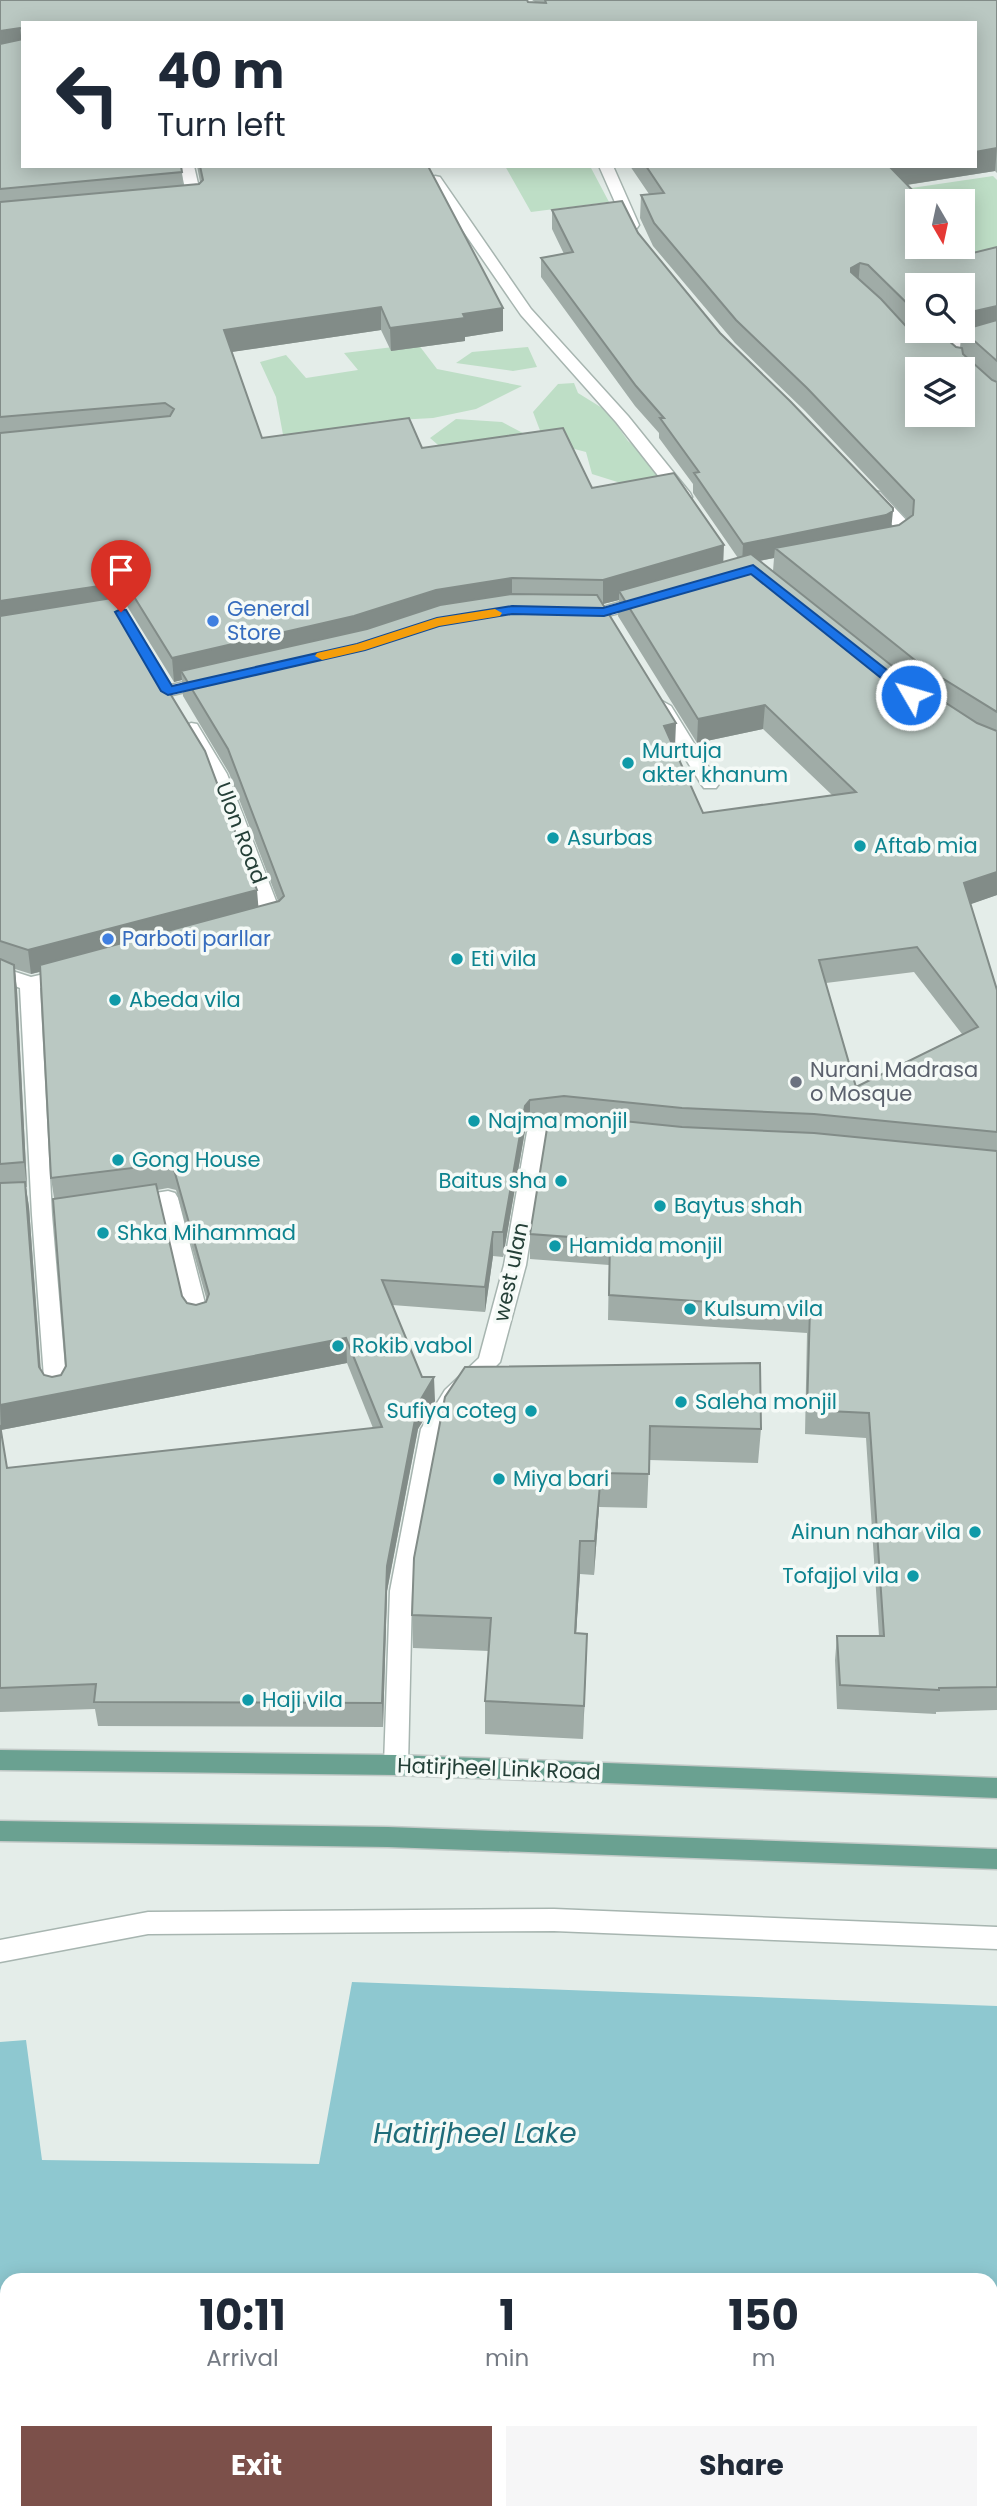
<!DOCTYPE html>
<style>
:root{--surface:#fff;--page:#f6f6f7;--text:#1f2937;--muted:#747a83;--accent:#7c504a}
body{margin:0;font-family:Poppins,sans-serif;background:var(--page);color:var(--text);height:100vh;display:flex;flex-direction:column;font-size:26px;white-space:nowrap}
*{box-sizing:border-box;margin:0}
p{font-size:23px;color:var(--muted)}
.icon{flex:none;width:38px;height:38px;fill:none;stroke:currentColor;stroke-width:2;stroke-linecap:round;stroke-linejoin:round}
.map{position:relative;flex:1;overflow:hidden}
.details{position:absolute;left:0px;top:2273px;width:998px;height:247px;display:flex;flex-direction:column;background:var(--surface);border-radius:21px 21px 0 0;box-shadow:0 4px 18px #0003}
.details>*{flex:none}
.banner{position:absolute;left:21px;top:21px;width:956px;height:147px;border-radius:0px;box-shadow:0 4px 18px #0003;background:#fff;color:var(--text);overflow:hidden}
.needle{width:46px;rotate:171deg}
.tools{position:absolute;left:905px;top:189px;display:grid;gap:14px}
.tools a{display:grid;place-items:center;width:70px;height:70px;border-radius:0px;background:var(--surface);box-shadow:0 4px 18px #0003;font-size:35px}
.pin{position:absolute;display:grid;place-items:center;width:60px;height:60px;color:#fff;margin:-72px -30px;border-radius:50% 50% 50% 0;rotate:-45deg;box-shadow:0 0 7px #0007}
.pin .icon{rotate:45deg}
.me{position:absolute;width:77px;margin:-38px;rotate:308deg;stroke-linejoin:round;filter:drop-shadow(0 0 5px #0008)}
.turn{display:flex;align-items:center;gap:24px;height:147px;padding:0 21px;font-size:32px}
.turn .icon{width:91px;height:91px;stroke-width:2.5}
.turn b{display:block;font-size:49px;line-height:60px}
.eta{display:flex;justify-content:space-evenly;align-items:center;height:119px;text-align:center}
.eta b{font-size:42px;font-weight:700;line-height:49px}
.cta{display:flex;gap:14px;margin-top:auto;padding:14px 21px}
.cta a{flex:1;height:80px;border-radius:0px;background:var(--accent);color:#fff;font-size:28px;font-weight:700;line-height:80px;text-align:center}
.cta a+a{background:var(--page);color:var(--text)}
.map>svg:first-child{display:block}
.green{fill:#bedec6}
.water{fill:#8ec8d0;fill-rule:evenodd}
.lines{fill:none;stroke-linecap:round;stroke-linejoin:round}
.ferry{stroke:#1f6d7a;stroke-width:2;stroke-dasharray:6 5;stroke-linecap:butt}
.minor-casing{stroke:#a7b5b0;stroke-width:3}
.major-casing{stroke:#c2c9c7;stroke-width:3}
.minor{fill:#fff;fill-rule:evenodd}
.major{fill:#6aa191;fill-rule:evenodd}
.wall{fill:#a0aca7;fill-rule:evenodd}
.shaded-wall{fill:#828c88}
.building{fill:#bac8c2;stroke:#828c88;stroke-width:2;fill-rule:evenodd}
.route{fill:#1a73e8;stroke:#114b97;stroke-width:2}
.slow{fill:#f59e0b}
.shop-dot{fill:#3f7fe0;stroke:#f5faf7;stroke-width:2.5}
.culture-dot{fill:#0f9aa8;stroke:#f5faf7;stroke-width:2.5}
.worship-dot{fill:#6b7280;stroke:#f5faf7;stroke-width:2.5}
.labels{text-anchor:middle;stroke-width:7;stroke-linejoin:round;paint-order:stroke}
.shop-label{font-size:21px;fill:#366cbe;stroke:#f5faf7;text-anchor:start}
.culture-label{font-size:21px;fill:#0d838f;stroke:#f5faf7;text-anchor:start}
.street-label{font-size:21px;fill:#243f37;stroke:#f5faf7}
.worship-label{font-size:21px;fill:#5b616d;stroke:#f5faf7;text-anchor:start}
.near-water-label{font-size:28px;font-style:italic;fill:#1f6d7a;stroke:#f5faf7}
</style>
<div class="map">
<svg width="997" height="2519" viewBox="0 0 997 2519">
<rect width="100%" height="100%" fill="#e4ede9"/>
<path class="green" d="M505 166H590L609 202 531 212Z
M993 176 997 180V250L960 258 962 201H917L891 191Z
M418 344 437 369 522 386 476 409 433 418 379 421 284 440 276 397 260 362 286 355 306 378 358 370 344 353Z
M528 347 537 367 513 371 456 363 472 352Z
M574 383 578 393 607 411 628 441 649 458 667 489 646 491 592 474 586 452 544 441 533 412 558 384Z
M456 419 502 422 544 444 459 463 430 438Z"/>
<path class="water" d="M352 1982 997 2006V2519H0V2042L26 2040 42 2160 319 2164ZM7 2280H990V2513H7Z"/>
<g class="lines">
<path class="ferry" d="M0 2502 7 2503
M186 2513 336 2519"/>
<defs>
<path id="minor" d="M180 166H194L202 201 200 204 183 206 176 202 187 197Z
M599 166H613L639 225 637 228 632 229 625 225Z
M435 176 440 177 531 309 628 416 690 493 692 497 690 501H678L616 422 521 315 428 180Z
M997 330V340L943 355 935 350 937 347Z
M874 491 880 492 908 522 910 535C904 543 892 548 882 546L880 542 894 533V527L866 496Z
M644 595 650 596 653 600 650 604C631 609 587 627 571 612L580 607H603Z
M210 676 216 677 219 681 216 685 168 696 159 691 162 687Z
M662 701 671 706 719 784 716 788H704L701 784 653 706Z
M191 723 197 724 227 774 283 919 280 923 263 928 256 926 253 922 262 916 209 774 182 728Z
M0 967 31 977 66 969 73 970 76 975 73 980 40 988 52 1215 67 1391 64 1397 56 1399 48 1397 45 1391 32 1215 20 988 0 980Z
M548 1123 582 1126 585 1131 582 1136 546 1137 526 1265 500 1362 461 1402 443 1430 412 1591 408 1765 404 1772 396 1775 388 1772 384 1765 390 1591 421 1429 445 1390 479 1358 504 1265 527 1132 530 1127Z
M168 1191 175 1193 178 1198 209 1319 206 1325 198 1327 190 1325 187 1319 160 1206 131 1210 124 1208 121 1203 124 1198Z
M554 1909 997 1927V1949L554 1931 148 1934 0 1962V1940L148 1912Z"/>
<path id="major" d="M0 1750 396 1755 997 1778V1798L396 1775 0 1770Z
M0 1821 388 1827 997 1849V1869L388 1847 0 1841Z"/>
</defs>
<use href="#minor" class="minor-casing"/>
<use href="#major" class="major-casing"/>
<use href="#minor" class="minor"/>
<use href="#major" class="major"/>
</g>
<path class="wall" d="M0 0 535 2 532 0H997V173L995 171 907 185 973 253 997 247V895L970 904 997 990V1710L936 1712V1714L837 1709 835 1660 837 1636H879L866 1438 805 1434 807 1333 608 1320 609 1265 530 1259V1234L548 1122 530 1124 525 1131 503 1257 493 1256 485 1312 392 1305 422 1377 435 1401 418 1429 387 1591 383 1727 98 1726 95 1709 0 1712ZM23 23H975V166H630L649 194 641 195 640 218 653 246 735 343 805 411 907 519 899 525 892 526 720 333 638 233 552 210V229L564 254 541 258V277L635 406 659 433V438L693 484V493L738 558 723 562 592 488 422 448 262 438 231 352 381 330 391 351 465 341V337L503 331 428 166H431H197L200 182 199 184 183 185 182 172 23 166ZM917 285 962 331H917ZM961 337 960 348 956 347 948 340ZM774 558 773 571 759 561ZM619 600 618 616 697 743 763 729 832 795 703 813 674 748 675 747 603 604ZM127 606 174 682 182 680 183 696 229 773 278 901 258 907 118 608ZM15 969 31 974 40 972 51 1178 54 1198 66 1366 61 1375 52 1377 44 1375 41 1370 29 1207 26 1187H27L17 990ZM914 972 962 1034 856 1087 826 983ZM168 1188 176 1190 207 1301 196 1305 187 1303 182 1296 157 1190ZM347 1363 373 1428 7 1468 1 1430Z
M445 1397 761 1429 758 1463 649 1460 647 1508 599 1507 594 1575 580 1574 576 1633 587 1634 583 1739 485 1734V1701L489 1651 413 1648 412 1615Z"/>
<path class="shaded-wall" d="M20 28 23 50 0 54V31Z
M997 148 995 171 886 188 888 166H975V152Z
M860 263 858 286 850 291 851 268Z
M997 306V328L962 330V314Z
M381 307V330L225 353 224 330Z
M503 308V331L465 337V341L391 351 390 328 463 314Z
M926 331H962L961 337 925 346Z
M893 511 891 531 775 548 774 558 742 564 743 544Z
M724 545 723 569 619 591V600L603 604V580Z
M512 578V602L181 671 182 680 174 682 172 658 436 590Z
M125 582 127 606 0 626V601Z
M765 705 763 729 697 743 698 719Z
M676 723 675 747 663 750 664 726Z
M997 872V895L960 908 964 883Z
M257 890 259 914 31 974 28 950Z
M14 965 17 990 27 1187 24 1162Z
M530 1100V1124L525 1131 503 1257V1232L525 1106Z
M25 1182 29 1207 42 1391 39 1367Z
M493 1232V1256L485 1312V1287Z
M346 1338 347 1363 1 1430 0 1405Z
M434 1377 435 1401 418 1429 387 1591 383 1727 382 1703 387 1566 418 1404Z
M601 1473 599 1507 594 1575 595 1541Z
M580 1541V1574L574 1666 575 1633Z
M587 1634 586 1667 583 1739 584 1706Z"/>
<path class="building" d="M0 0H527L528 2 546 3 545 0H997V148L975 152V23H23V30L20 28 0 31Z
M23 39V166H181L182 172 0 189V44Z
M200 166H428L503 308 463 314 465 318 390 328 381 307 224 330 262 438 409 418 422 448 563 428 592 488 674 473 724 545 603 580 512 578 436 590 354 616 172 658 125 582 0 601V433L170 416 174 409 165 403 0 417V202L199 184 203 180Z
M646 166H889L923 201H917V247H962V243L973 253 997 247V306L962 314V285H917V313L868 265 860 263 851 268V272L881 299 914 335 941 334 956 347 962 348 963 354 992 380 997 382V712L921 665 775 548 899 525 913 515 914 500 807 388 736 320 654 223 641 195 664 193ZM917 369H962V415H917Z
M622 201 638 233 720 333 790 401 893 508V511L886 515 743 544 694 473 699 472 660 418H664L636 386 541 258 573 252 552 210Z
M997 320V361L962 330Z
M751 554 906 677 977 723 997 731V872L964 883 997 990V1132L814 1114 682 1108 564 1096 530 1100 525 1106 503 1232H493L485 1287 382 1280 422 1377H434L418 1404 387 1566 382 1703 94 1702 96 1684 0 1688V1425L7 1468 382 1427 346 1338 0 1405V1183L25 1182 39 1367 44 1375 52 1377 61 1375 66 1366 53 1199 156 1184 182 1296 187 1303 196 1305 206 1302 209 1294 173 1166 165 1164 51 1178 40 965 279 901 284 896 228 749 181 671 367 629 440 605 512 594 597 595 676 723 664 726 703 813 856 792 765 705 698 719 619 591ZM917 947 978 1027 856 1087 819 960Z
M112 598 205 751 257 890 28 950 0 941V616Z
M0 959 14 965 24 1162 0 1164Z
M564 1115 682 1127 814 1133 997 1151V1687L939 1688V1690L840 1685 837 1636H884L869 1413 807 1410 810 1309 609 1295 610 1240 530 1234 549 1116Z
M760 1363 761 1429 650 1426 649 1474 601 1473 595 1541H580L575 1633 587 1634 584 1706 485 1701 491 1618 412 1615 414 1558 445 1397 465 1367Z"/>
<path class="route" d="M753 565 915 692V698H906L751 574 604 616 512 614 439 626 365 650 168 695 161 691 115 612 121 609 126 610 172 686 357 644 437 618 512 606 603 608Z"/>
<path class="slow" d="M495 609 502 613 500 616 439 626 365 650 322 660 315 656 317 653 357 644 437 618Z"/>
<g class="shop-dot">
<circle cx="213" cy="621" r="7"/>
<circle cx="108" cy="939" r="7"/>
</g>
<g class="culture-dot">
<circle cx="628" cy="763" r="7"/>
<circle cx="553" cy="838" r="7"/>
<circle cx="860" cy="846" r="7"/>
<circle cx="457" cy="959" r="7"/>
<circle cx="115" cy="1000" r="7"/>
<circle cx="474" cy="1121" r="7"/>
<circle cx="118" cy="1160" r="7"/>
<circle cx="561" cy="1181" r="7"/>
<circle cx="660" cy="1206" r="7"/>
<circle cx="103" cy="1233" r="7"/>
<circle cx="555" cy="1246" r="7"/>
<circle cx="690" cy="1309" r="7"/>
<circle cx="338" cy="1346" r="7"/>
<circle cx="681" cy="1402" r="7"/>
<circle cx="531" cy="1411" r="7"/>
<circle cx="499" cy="1479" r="7"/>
<circle cx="975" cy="1532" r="7"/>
<circle cx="913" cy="1576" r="7"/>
<circle cx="248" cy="1700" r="7"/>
</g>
<circle class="worship-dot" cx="796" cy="1082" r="7"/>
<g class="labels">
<g class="shop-label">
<text x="227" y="616">General<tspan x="227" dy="24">Store</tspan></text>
<text x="122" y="946">Parboti parllar</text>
</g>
<g class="culture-label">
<text x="642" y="758">Murtuja<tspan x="642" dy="24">akter khanum</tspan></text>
<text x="567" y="845">Asurbas</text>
<text x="874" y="853">Aftab mia</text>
<text x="471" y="966">Eti vila</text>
<text x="129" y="1007">Abeda vila</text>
<text x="488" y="1128">Najma monjil</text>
<text x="132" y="1167">Gong House</text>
<text x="547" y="1188" text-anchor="end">Baitus sha</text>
<text x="674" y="1213">Baytus shah</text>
<text x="117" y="1240">Shka Mihammad</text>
<text x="569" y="1253">Hamida monjil</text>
<text x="704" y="1316">Kulsum vila</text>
<text x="352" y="1353">Rokib vabol</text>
<text x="695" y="1409">Saleha monjil</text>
<text x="517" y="1418" text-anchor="end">Sufiya coteg</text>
<text x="513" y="1486">Miya bari</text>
<text x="961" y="1539" text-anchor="end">Ainun nahar vila</text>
<text x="899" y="1583" text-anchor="end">Tofajjol vila</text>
<text x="262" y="1707">Haji vila</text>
</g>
<g class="street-label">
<text transform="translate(241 833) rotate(69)" y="7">Ulon Road</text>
<text transform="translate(511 1272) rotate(-78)" y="7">west ulan</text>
<text transform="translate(499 1769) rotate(2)" y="7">Hatirjheel Link Road</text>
</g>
<g class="worship-label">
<text x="810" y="1077">Nurani Madrasa<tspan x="810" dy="24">o Mosque</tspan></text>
</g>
<g class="near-water-label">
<text x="475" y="2143">Hatirjheel Lake</text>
</g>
</g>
</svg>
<div class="tools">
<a><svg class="needle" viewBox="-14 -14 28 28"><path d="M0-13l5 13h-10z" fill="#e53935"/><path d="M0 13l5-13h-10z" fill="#747a83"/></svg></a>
<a><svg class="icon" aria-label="search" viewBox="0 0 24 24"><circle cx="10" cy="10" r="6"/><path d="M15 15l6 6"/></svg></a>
<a><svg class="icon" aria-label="layers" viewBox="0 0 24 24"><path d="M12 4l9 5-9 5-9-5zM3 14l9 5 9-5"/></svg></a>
</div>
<div class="pin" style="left:121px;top:612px;background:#d93025"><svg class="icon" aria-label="arrive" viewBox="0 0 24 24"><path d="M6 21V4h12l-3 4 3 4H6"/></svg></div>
<svg class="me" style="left:911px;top:695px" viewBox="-20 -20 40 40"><circle r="17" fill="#1a73e8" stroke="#fff" stroke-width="3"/><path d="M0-11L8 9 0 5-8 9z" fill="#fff"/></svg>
<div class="banner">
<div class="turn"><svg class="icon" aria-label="left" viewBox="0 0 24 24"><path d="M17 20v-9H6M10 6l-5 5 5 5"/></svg><div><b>40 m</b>Turn left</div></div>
</div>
<section class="details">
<div class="eta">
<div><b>10:11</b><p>Arrival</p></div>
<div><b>1</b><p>min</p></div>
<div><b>150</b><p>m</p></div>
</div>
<div class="cta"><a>Exit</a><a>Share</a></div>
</section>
</div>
